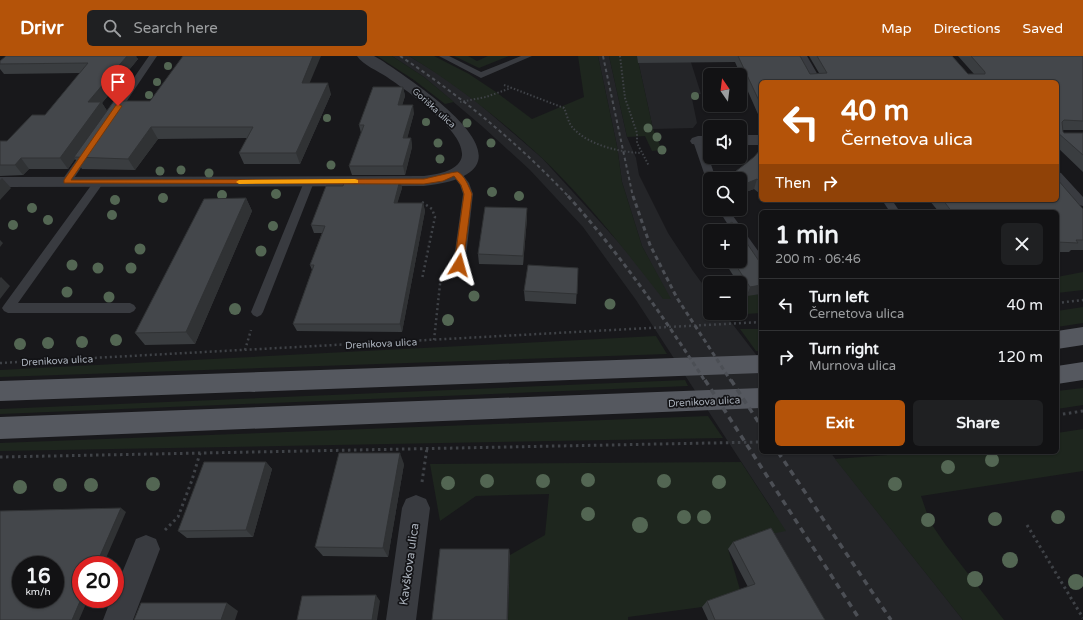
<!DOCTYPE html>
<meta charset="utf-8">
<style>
:root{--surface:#121214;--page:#1f2022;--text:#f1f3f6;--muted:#9c9ea0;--line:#313234;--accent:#b45309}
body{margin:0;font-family:"Varela Round",sans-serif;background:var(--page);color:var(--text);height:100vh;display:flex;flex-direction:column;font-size:15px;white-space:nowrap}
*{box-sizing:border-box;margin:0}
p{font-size:13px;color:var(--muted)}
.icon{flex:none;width:22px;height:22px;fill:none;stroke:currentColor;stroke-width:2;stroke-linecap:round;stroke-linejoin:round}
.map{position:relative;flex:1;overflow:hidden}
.panel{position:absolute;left:759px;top:154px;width:300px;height:244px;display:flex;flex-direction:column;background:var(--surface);border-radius:6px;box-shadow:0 1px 3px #0004,0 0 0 1px var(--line)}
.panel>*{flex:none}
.guide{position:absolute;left:759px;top:24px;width:300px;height:122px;border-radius:6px;box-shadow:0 1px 3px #0004,0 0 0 1px var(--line);background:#b45309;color:#fff;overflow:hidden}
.needle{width:26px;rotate:346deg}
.buttons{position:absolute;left:703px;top:12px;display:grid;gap:8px}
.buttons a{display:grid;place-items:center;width:44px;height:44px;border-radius:6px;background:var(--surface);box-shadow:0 1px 3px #0004,0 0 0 1px var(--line);font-size:20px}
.speed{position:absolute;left:12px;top:500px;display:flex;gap:8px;font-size:20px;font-weight:700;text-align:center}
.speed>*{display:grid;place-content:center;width:52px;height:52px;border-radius:50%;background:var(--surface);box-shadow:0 1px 3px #0004,0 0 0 1px var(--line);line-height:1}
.speed small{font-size:10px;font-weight:400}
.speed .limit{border:6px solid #d22;background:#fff;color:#111}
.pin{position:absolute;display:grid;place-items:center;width:34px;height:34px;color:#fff;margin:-41px -17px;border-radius:50% 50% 50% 0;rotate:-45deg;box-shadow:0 0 4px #0007}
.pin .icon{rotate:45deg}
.me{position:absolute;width:44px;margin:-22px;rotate:8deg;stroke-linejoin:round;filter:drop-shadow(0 0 3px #0008)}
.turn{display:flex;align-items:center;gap:14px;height:84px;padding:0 16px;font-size:18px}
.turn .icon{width:52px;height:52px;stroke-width:2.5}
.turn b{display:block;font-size:28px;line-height:34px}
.then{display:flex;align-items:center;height:38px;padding:0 16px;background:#0003;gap:8px;font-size:15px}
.round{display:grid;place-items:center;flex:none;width:42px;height:42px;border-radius:6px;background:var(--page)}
.headline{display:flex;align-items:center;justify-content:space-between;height:68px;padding:0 16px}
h1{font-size:24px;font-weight:700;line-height:30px}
.primary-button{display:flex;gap:8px;margin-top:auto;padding:8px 16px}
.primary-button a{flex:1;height:46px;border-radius:6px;background:var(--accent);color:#fff;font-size:16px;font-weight:700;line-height:46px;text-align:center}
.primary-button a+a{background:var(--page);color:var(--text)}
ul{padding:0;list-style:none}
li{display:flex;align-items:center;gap:12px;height:52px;padding:0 16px;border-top:1px solid var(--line)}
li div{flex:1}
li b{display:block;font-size:15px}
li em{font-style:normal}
header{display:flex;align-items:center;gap:24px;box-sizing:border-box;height:56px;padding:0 20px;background:var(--accent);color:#fff}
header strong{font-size:19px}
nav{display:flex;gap:22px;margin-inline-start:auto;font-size:14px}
.search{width:280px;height:36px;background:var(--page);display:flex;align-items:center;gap:10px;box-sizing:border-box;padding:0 14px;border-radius:6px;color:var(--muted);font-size:15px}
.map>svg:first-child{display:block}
.built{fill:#242528}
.green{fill:#1e261e}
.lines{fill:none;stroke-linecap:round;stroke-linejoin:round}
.path-far2{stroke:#3f4247;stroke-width:2;stroke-dasharray:1.5 2;stroke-linecap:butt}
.path-far1{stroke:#3f4247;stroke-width:2.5;stroke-dasharray:2 3;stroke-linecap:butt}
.path{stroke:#3f4247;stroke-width:3;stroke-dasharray:2.5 3.5;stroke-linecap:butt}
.service{fill:#393b40;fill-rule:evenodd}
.minor{fill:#393b40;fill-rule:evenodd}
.tertiary{fill:#393b40;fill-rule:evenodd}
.primary{fill:#55585f;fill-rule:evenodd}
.rail-far2{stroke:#4c4f55;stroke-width:2;stroke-dasharray:3.5 3;stroke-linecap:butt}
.rail-far1{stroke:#4c4f55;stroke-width:3;stroke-dasharray:4.5 3.5;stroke-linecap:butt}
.rail{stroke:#4c4f55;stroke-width:3.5;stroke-dasharray:6 5;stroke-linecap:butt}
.tree{fill:#536653}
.wall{fill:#3a3d40}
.shaded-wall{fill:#303234}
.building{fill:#44474b;stroke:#303234;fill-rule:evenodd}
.route{fill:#b45309;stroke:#753606}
.slow{fill:#f59e0b}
.labels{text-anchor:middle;stroke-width:3.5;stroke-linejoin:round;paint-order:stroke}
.far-street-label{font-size:9px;fill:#aab1bb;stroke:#131316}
.street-label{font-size:10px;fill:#aab1bb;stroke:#131316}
.near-street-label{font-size:12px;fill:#aab1bb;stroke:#131316}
</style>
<header>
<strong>Drivr</strong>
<div class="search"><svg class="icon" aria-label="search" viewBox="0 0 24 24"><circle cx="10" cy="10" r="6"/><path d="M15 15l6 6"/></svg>Search here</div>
<nav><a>Map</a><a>Directions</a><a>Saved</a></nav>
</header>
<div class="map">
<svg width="1083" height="564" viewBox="0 0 1083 564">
<rect width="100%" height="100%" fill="#18181b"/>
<path class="built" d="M392 0H409L440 19 477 46 542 102 670 243 642 190 622 126 617 90 598 0H609L627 81 636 102 639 119 668 177 693 215 710 238V257H724L761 305V396H830L963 564H814L766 479 774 456 636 244 583 171 530 114 483 71 424 21Z
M637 0H689L701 38H691L697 67 693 72 653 73Z"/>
<path class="green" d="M377 0H392L424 21 454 46 445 48 414 24Z
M409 0H434L469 18 496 36 532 63 584 41 578 0H598L617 90 622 126 642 190 671 243H663C625 194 587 145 542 102 501 64 457 29 409 0Z
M454 0H468L477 5 488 0H509L479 12Z
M609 0H637L653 73 662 94 652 95 645 80 627 81Z
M1083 216V234L1057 237V221Z
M761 238V257L732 259 730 257H740V240Z
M1083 251V267L1057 271V255Z
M740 273H761V295H756Z
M656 280 667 298 0 321V314Z
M685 324 688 330 0 358V353Z
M1083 332V349L1057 353V335Z
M708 360 723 382 0 395V387Z
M1083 373V415L921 440 930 466 945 488 1004 564H963L835 403 926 396H1057V377Z
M741 406 786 475 766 479 728 493 741 537 702 551 628 561V564H508L510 499 545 479 549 438 476 440 440 465 430 408Z"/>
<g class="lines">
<path class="path-far2" d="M620 0 625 42 637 77V87L649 110
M504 29 564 52C567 58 568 67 573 72 588 89 619 96 641 97
M460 46 486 41 511 32"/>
<path class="path-far1" d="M422 146 432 153 435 161 422 223
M1057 247 1083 244
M434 284 441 219
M245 294 251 274
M0 307 761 266"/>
<path class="path" d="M1057 359 1083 355
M0 401 761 386
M422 426 427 392
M1027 469 1083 562
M165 474 178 461 192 424 200 397"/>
<path class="service" d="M149 0H157L116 61H110L108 59Z
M439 0H449L481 16 521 0H532L481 22Z
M698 82 703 85 716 123H710V126L706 123 693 85Z
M88 91 93 94 70 128H62L61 126 62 124 85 92Z
M456 114 460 115 469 127 473 138 465 209 463 212 459 213 455 212 453 209 463 138 460 129 451 117Z
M1057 116 1061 117 1083 141V150L1079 149 1057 125Z
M99 123 104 126 18 247H130L134 249 136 252 134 255 130 257H8L4 255 2 252 4 249 95 124Z
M309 123 314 126 263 256 261 259 257 261 253 259 251 256 304 126Z
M882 144H892L900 156H890Z
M718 153H728L761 199V212L757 211 740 186V175H732Z"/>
<path class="minor" d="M793 0H807L822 26H808Z
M740 79H761V89H740Z
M698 80H710V90L692 88 690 85 692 82Z
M416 439 426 443 430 452 416 564H386L402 452 406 443Z
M146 479 156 483 160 493 133 564H103L111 543H115V534L136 483Z"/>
<path class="tertiary" d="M357 0H374L381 4C423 32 551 116 424 130L0 131V121L424 120C516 110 416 41 387 21 378 15 363 9 357 0Z"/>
<path class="primary" d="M1083 271V289L1057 293V275Z
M761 299V317L0 345V325Z
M1083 306V324L1057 328V310Z
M761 332V352L0 383V361Z"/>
<path class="rail-far2" d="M400 0C462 41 518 87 569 141
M603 0 633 141"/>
<path class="rail-far1" d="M568 140C619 197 663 260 705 325
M633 140 650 189 677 242 731 325"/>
<path class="rail" d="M705 324 860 564
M731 324 761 370
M778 396 891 564"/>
</g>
<g class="tree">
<circle cx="168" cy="10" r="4"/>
<circle cx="157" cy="26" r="4"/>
<circle cx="149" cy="39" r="4"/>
<circle cx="695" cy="40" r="4"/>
<circle cx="327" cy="62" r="4"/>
<circle cx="426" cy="66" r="4"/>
<circle cx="467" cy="67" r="4.5"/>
<circle cx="648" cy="72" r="4.5"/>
<circle cx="657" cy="81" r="4.5"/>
<circle cx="438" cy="87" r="4.5"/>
<circle cx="491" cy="87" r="4.5"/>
<circle cx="662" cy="94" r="4.5"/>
<circle cx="440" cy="103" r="4.5"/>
<circle cx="331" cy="109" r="4.5"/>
<circle cx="181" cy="114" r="4.5"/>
<circle cx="160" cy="115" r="4.5"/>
<circle cx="209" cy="117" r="4.5"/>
<circle cx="492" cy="136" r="5"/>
<circle cx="276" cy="138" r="5"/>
<circle cx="222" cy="139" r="5"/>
<circle cx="519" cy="140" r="5"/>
<circle cx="163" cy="142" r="5"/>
<circle cx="115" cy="144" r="5"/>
<circle cx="32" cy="152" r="5"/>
<circle cx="112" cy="159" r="5"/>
<circle cx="48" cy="164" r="5"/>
<circle cx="13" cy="169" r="5"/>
<circle cx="273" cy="170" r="5"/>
<circle cx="140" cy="193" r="5.5"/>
<circle cx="261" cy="195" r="5.5"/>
<circle cx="72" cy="209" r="5.5"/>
<circle cx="98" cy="212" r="5.5"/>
<circle cx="131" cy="212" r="5.5"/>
<circle cx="67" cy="236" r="5.5"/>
<circle cx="474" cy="240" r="5.5"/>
<circle cx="109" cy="241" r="5.5"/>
<circle cx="610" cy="248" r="5.5"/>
<circle cx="235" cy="253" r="6"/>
<circle cx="448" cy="264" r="6"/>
<circle cx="116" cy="284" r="6"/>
<circle cx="82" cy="286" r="6"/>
<circle cx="48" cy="287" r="6"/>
<circle cx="20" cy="288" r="6"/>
<circle cx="992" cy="404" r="7"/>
<circle cx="948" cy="411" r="7"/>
<circle cx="588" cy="424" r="7"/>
<circle cx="487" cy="425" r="7"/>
<circle cx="543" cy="425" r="7"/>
<circle cx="664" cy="425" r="7"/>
<circle cx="719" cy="426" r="7"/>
<circle cx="448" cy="427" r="7"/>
<circle cx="153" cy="428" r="7"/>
<circle cx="895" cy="428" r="7"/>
<circle cx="60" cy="429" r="7"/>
<circle cx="91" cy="429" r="7"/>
<circle cx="20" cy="431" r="7"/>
<circle cx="588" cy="458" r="7"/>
<circle cx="684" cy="461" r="7"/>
<circle cx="704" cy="461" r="7"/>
<circle cx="1058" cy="461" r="7"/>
<circle cx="995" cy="463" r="7"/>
<circle cx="928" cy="464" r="7"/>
<circle cx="640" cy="469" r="8"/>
<circle cx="1010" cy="504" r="8"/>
<circle cx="975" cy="523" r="8"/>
<circle cx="1076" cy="526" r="8"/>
</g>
<path class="wall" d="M637 0H800L810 18 819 17 809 0H952L968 18H974L958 0H1083V74H1062L1063 76 1064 77H1083V116L1057 91V26H761V65L735 6 638 7Z
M136 1 138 3 102 47 107 55 150 45 310 27 331 38 300 108H244L239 97 247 82 158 83 135 114 82 113 75 103 68 113H29L23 119 0 120V85H7L45 59 80 17 4 18 0 13V8Z
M403 31 405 40 402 49 414 57 407 82H411L412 91 405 119H352L349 110 361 77 359 69Z
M761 93V136L759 137 754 133 740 138V123Z
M400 124 402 132 397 147H423L425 155 402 276 297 275 293 268 312 214 310 209 322 177H314L311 169 343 130Z
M710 136V149L709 150 707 146Z
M246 142 252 155 195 288 145 289 135 277Z
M929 144H1057L1083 153V194H1071L1069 196H1057V156H939Z
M527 152V162L523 209 479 208 478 198Z
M724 205H740L761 208 747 240 740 230V227H738Z
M578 212 576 248 525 245 524 235Z
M266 406 272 413 253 481 187 482 178 475Z
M404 408 388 501 323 500 315 491Z
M733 486 825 564H708L702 551 707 545 748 531 728 493Z"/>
<path class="shaded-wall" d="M127 0H137L136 1 138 3 102 47 108 56 74 101 75 103 68 113 60 102 88 46Z
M313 0H321L305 38 302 27Z
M328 27 331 38 300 108 296 97Z
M403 31 405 40 400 57 398 49Z
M413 49 414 57 405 91 403 82Z
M151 71 158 83 135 114 128 103Z
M411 82 412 91 405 119 403 110Z
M21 102 29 113 23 119 15 109Z
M2 122 11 132 0 144V124Z
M757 123 754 133 740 138V130Z
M400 124 402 132 395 155 394 147Z
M246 142 252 155 195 288 186 276Z
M423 147 425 155 402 276 400 268Z
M527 152V162L523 209V200Z
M0 184 3 187 0 191Z
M1 221 10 230 0 243V222Z
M761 229V238L747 240 750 231Z
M400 397 404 408 388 501 383 492Z
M266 406 272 413 253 481 246 474Z
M121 452 126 456 103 509H96Z
M509 493 510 499 508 564H507Z
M376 539 380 545 377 564H372Z
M81 543H88L79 564H72Z
M227 547 238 555 235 564H221Z"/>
<path class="building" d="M6 0H127L88 46H101L60 102H21L15 109H0V85H7L32 59H45L88 7 0 8V5Z
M183 0H313L302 27H328L296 97H239L253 71H151L128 103 74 101 114 45H150Z
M738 0H800L810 18 827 17 817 0H952L968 18H985V16L971 0H1083V65L1064 64 1062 66 1063 76 1064 77H1083V99L1057 76V26H761V49Z
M373 31H403L398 49H413L403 82H411L403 110H349L364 69H359Z
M761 93V126L757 123 740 130V123H726L754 101Z
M1057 123 1083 153V184H1076L1078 187 1057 186V156H952L943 144H1057Z
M345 124H400L394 147H423L400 268H293L314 209H310L325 170 311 169 326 130H343Z
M246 142 186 276 135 277 204 143Z
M485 151 527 152 523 200 478 198Z
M732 166 738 175H718Z
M740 177 761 208V229L750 231 733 205H740Z
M528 209 578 212 577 238 524 235Z
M339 397H400L383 492 315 491Z
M204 406H266L246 474 178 475Z
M121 452 96 509H81V543L72 564H0V455ZM21 509H55V543H21Z
M771 472 825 564H715L707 545 755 528 733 486Z
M440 493H509L507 564H432Z
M376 539 372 564H297L302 540Z
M141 547H227L221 564H134Z"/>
<path class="route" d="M118 48 122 50 71 124 424 123C429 122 456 115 458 116 465 120 469 131 472 138L463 209 459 212 454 209 464 138 461 129 454 120 443 125 424 128 64 127V124L116 49Z"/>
<path class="slow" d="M355 123 358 124V127L239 128 236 126 239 124Z"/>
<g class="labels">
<g class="far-street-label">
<text transform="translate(434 52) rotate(42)" y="3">Goriška ulica</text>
</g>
<g class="street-label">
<text transform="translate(381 287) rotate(-3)" y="4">Drenikova ulica</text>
<text transform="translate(57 304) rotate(-3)" y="4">Drenikova ulica</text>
<text transform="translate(704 345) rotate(-3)" y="4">Drenikova ulica</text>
</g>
<g class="near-street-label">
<text transform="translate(409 508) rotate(-82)" y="4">Kavškova ulica</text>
</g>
</g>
</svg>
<div class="buttons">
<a><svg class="needle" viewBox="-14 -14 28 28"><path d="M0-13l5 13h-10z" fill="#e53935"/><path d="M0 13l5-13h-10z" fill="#9c9ea0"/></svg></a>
<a><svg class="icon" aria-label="sound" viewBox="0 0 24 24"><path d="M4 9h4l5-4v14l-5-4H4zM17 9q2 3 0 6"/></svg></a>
<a><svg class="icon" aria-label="search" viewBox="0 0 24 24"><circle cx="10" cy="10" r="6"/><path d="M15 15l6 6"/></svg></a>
<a>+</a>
<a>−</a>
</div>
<div class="speed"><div>16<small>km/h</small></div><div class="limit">20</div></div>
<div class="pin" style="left:118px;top:50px;background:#d93025"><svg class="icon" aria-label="arrive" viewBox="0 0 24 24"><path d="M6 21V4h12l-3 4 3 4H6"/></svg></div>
<svg class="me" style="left:459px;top:209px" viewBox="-20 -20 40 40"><path d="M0-17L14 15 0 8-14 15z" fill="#b45309" stroke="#fff" stroke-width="4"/></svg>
<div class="guide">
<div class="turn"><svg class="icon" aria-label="left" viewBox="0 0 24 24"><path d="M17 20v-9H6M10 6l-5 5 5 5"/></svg><div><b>40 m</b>Černetova ulica</div></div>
<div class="then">Then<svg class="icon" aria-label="right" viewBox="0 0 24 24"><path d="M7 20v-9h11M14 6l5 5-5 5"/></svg></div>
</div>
<section class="panel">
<div class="headline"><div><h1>1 min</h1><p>200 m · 06:46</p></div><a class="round"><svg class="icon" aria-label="close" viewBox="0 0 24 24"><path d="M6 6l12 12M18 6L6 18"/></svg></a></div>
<ul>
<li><svg class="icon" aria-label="left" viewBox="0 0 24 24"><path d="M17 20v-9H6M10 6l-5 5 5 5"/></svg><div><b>Turn left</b><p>Černetova ulica</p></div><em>40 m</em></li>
<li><svg class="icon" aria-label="right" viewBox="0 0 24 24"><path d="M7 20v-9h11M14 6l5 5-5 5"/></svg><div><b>Turn right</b><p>Murnova ulica</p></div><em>120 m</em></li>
</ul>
<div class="primary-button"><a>Exit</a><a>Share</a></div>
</section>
</div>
